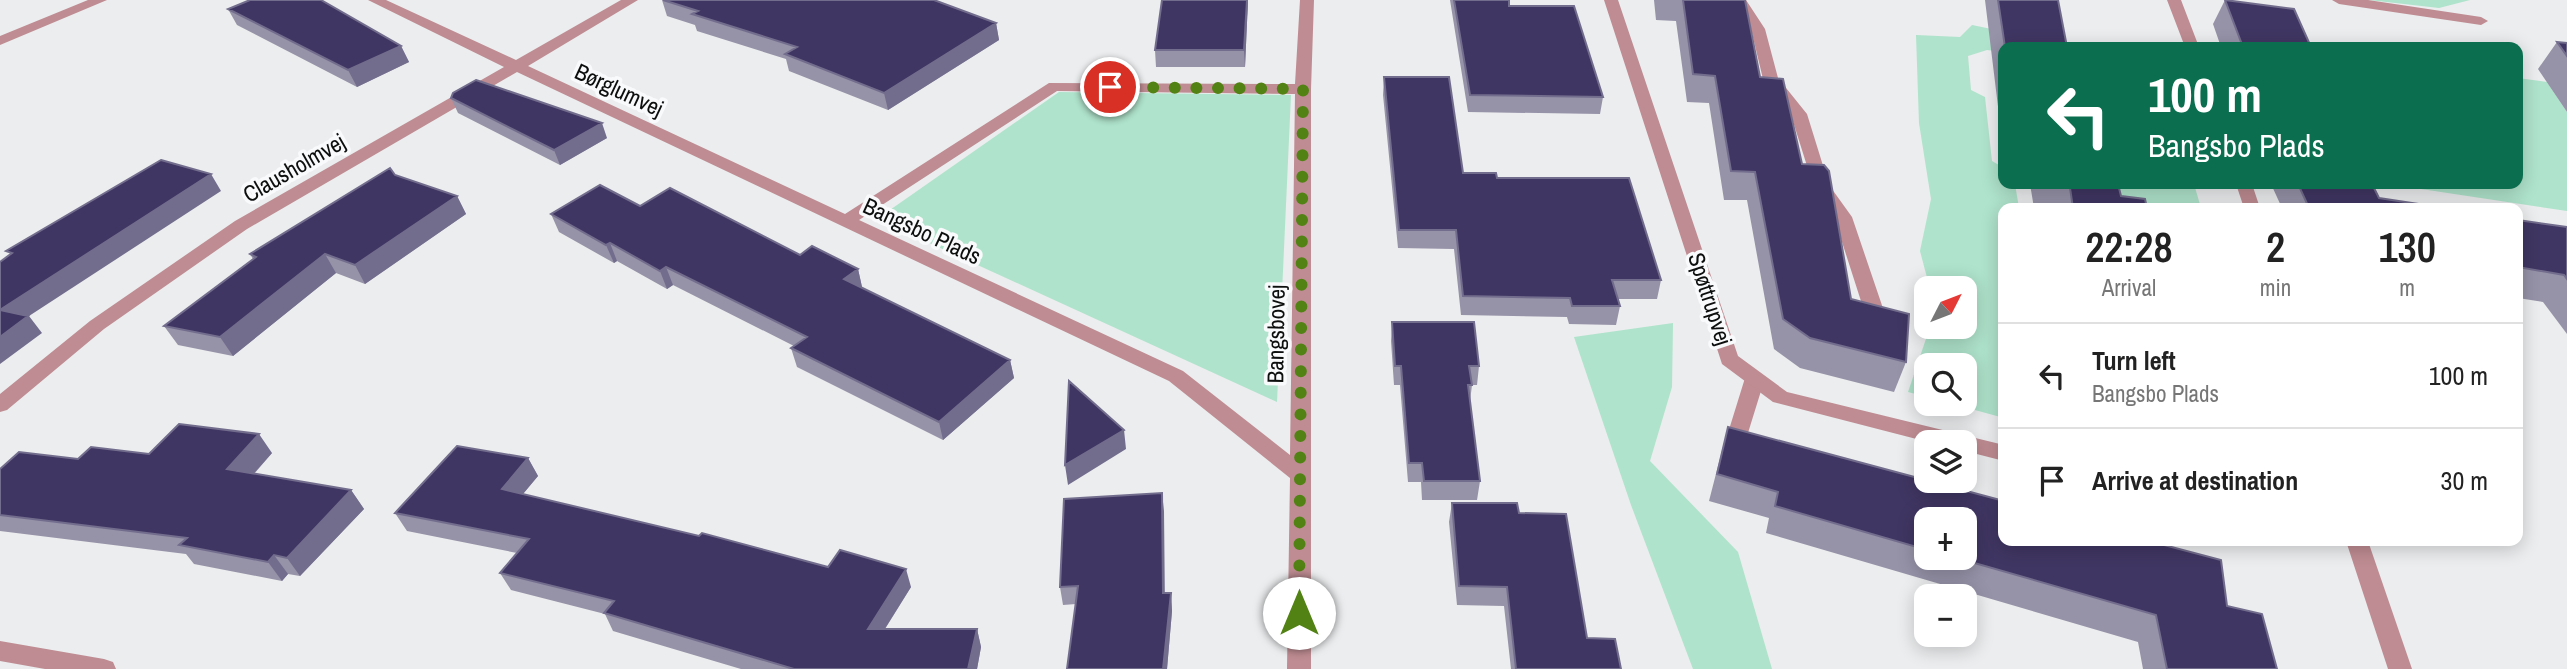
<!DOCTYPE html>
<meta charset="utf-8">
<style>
:root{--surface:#fff;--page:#f2f2f2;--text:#222;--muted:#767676;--line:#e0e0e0}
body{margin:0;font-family:"Archivo Narrow",sans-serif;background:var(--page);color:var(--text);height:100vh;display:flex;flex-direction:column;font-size:26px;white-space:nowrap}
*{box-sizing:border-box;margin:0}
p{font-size:23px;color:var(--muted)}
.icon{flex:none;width:38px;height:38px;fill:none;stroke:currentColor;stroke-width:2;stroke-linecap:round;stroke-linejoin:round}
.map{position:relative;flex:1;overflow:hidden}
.details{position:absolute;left:1998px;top:203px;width:525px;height:343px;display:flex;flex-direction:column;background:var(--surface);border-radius:14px;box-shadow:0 4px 18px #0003}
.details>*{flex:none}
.banner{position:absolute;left:1998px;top:42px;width:525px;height:147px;border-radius:14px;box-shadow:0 4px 18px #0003;background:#0b6e4f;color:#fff;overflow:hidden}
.needle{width:46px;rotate:48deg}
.fabs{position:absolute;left:1914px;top:276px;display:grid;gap:14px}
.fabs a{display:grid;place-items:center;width:63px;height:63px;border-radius:14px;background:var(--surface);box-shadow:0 4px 18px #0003;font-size:35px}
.pin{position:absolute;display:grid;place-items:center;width:60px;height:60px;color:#fff;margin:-30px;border:4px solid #fff;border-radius:50%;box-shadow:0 2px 7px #0007}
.me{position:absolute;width:77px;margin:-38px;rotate:0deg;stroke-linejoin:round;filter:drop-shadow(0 0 5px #0008)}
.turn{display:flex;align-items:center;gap:24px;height:147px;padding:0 35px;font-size:32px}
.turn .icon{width:91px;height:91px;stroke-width:2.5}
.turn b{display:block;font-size:49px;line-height:60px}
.eta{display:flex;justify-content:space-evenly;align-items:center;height:119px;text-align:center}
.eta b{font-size:42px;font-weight:600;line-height:49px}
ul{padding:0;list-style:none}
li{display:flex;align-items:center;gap:21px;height:105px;padding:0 35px;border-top:2px solid var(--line)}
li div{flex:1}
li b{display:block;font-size:26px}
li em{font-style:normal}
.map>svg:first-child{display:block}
.green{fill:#afe3cb}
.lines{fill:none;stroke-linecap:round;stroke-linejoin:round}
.service{fill:#be8c92;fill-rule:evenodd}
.minor{fill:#be8c92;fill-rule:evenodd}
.wall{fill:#9692a8;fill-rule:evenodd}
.shaded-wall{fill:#736d8d}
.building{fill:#403663;stroke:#736d8d;stroke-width:2}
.route{stroke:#518213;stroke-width:12;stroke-dasharray:0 21.6}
.labels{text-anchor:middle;stroke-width:7;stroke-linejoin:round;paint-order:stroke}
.street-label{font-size:23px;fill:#0d0e0e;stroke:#f9fafc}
</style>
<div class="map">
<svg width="2567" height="669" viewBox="0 0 2567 669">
<rect width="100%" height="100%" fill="#ebedee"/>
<path class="green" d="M2369 0H2470L2439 8Z
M1972 25 2078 47H2004V52L1987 50 1968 56 1971 90 1985 97 1992 161 2004 168V184H2015L2019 208H2004V418L1953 404H1965V366H1927V397L1908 392 1930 327H1965V289H1930L1920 251 1931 199 1919 123 1916 35 1960 37Z
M2518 78 2547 82 2567 112V211L2388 184H2518Z
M1059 92 1291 95 1277 402 877 219Z
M2113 184H2194L2201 208H2119Z
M1673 323 1672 387 1650 461 1738 552 1772 669H1693L1631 505 1574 337Z"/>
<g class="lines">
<path class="service" d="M1732 0H1746L1765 29 1778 78 1807 114 1829 185 1852 217 1889 326 1886 330 1879 332 1869 326 1834 217 1813 185 1791 115 1763 79 1751 29Z
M1755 371 1765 378 1743 449 1740 454H1726L1723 449 1745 378Z"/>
<path class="minor" d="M88 0H107L0 45V36Z
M368 0H386L516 60 621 0H638L528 66 845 214 1049 83 1295 84 1300 0H1314L1311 89V669H1287L1290 478 1169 381 517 72 247 229 104 329 7 410 0 412V394L90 321 235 221 504 67ZM1057 91 1295 94 1290 455 1183 371 859 220Z
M1604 0H1618L1738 356 1787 392 2004 445V461L1965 451V443H1932L1773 402 1722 364Z
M2167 0H2181L2199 47H2185Z
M2332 0H2368L2481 17 2488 21 2481 25 2339 4Z
M2236 184H2252L2260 208H2244Z
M2346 541H2368L2412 669H2388Z
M0 641 104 659 113 662 116 669H45L0 661Z"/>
</g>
<path class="wall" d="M662 0 996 23 999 40 888 110 789 71 786 59 697 31 695 25 667 16Z
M1162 0H1248L1245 67H1156L1155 50Z
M1450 0H1509V6L1603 97 1600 114 1468 112Z
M1654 0H1745L1760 77 1802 164 1851 299 1906 362 1894 392 1800 368 1774 349 1747 200H1724L1709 103 1687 102 1676 21 1656 20Z
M1985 0H2058L2067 47H2004V131H2001Z
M2225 0 2311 47H2221L2213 24Z
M228 9 401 46 409 62 357 87 237 25Z
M2557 42 2567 43V112L2538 69Z
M1384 77 1463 173 1497 178 1661 280 1657 299H1618L1620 306 1616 325 1569 324 1567 317 1461 315 1454 249 1398 248 1383 95Z
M451 98 607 138 560 165 458 113Z
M395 175 457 196 466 214 365 284 336 273 233 356 178 345 164 326 253 259 250 254Z
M2030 184H2118L2121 196 2147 208H2034Z
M2271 184H2372L2379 198 2445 208H2282Z
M640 206 800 255 858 269 862 287H861L1010 360 1014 378 943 440 797 367 791 348 794 346 673 285 667 289 617 261 614 263 559 232 551 214Z
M2518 220 2567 227V334L2543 302 2518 298Z
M1392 322 1479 366 1477 385H1472L1470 401 1480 481 1477 500H1422L1421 482H1408L1400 385H1394L1391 341Z
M1728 427 2227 606 2277 669H2143L2138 642 1766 533 1769 518 1709 501ZM1927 520 1965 558H1927Z
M272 453 254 474 351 490 364 509 300 576 288 574 282 581 194 564 186 554 0 531V469L149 454Z
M528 458 538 476 523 494 911 587 885 629H977L981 647 977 669H741L613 631 605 614 511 590 500 573 517 553 407 531 395 513Z
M1452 503 1519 513 1587 638 1621 669H1511L1504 606 1457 605 1449 522Z
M1164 511V593H1171L1172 611 1167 669H1067L1076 604 1063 605 1060 587Z"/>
<path class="shaded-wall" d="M1247 0H1248L1245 67 1244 50Z
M996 23 999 40 888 110 884 93Z
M401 46 409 62 357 87 348 70Z
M602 123 607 138 560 165 554 150Z
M211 174 221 191 29 316 42 333 0 364V310Z
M457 196 466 214 365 284 355 265Z
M610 243 617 261 614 263 606 245Z
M325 254 336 273 233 356 220 337Z
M666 267 673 285 667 289 660 271Z
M858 269 862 287 848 297 844 279Z
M1010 360 1014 378 943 440 939 422Z
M1124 430 1126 449 1068 485 1065 465Z
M259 434 272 453 241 488 227 469Z
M528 458 538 476 512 507 502 489Z
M351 490 364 509 300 576 287 558Z
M1162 493 1164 511 1165 611 1163 593Z
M274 555 288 574 282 581 268 562Z
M906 569 911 587 874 646 868 629Z
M1171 593 1172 611 1167 669H1163Z
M977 629 981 647 977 669H968Z"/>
<path class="building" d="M250 0H321L401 46 348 70 228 9Z
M663 0H934L996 23 884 93 785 54 797 47 692 14 698 11Z
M1162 0H1247L1244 50H1155Z
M1454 0H1509V6H1574L1603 97 1470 95Z
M1683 0H1745L1760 77 1783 79 1802 164 1824 165 1829 171 1851 299 1909 314 1906 362 1810 338 1783 319 1755 172 1731 171 1715 76 1693 74Z
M1998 0H2058L2067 47H2005Z
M2225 0 2294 9 2311 47H2243Z
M2557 42 2567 43V56Z
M1384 77H1449L1463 173H1496L1497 178H1629L1661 280H1612L1620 306H1572L1570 298 1463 296 1456 230H1399Z
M476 80 602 123 554 150 451 98 453 93Z
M161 160 211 174 0 310V262L12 253 6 251Z
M390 168 395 175 457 196 355 265 325 254 220 337 164 326 256 257 250 254Z
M2047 184H2118L2121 196 2145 199 2147 208H2073L2070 188 2047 185Z
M2298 184H2372L2379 198 2445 208H2309Z
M600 185 640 206 670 188 800 255 812 246 858 269 844 279 1010 360 939 422 791 348 807 337 666 267 660 271 610 243 606 245 551 214Z
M2518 220 2567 227V279L2564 275 2518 267Z
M0 310 28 316 0 337Z
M1392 322H1474L1479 366H1469L1472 385H1468L1480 481H1424L1422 463H1409L1401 366H1395Z
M1069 381 1124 430 1065 465Z
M179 424 259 434 227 469 351 490 287 558 274 555 268 562 179 545 187 538 0 515V469L19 452 78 459 91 447 149 454Z
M1728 427 2004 501V541H2149L2221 560 2227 606 2262 614 2277 669H2167L2156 615 1957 558H1965V520H1927V550L1775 506 1778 492 1717 474Z
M457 446 528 458 502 489 699 536 702 533 828 567 840 550 906 569 868 629H977L968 669H794L604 613 614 601 500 573 529 539 395 513Z
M1162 493 1163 593H1171L1163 669H1067L1078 586 1060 587 1064 499Z
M1452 503H1517L1519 513 1566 514 1587 638 1615 639 1621 669H1516L1507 587 1459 586Z"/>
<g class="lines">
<path class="route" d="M1110 87 1303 89 1299 613"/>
</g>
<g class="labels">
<g class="street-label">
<text transform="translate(619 90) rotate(25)" y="8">Børglumvej</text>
<text transform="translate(294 168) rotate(-30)" y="8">Clausholmvej</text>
<text transform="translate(922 231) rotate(25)" y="8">Bangsbo Plads</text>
<text transform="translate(1710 299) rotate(72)" y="8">Spøttrupvej</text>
<text transform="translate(1276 334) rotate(-89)" y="8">Bangsbovej</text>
</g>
</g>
</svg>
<div class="fabs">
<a><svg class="needle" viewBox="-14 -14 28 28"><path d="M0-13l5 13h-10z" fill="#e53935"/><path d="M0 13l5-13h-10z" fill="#767676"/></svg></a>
<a><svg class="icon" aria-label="search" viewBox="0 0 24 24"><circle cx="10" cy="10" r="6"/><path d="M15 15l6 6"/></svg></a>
<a><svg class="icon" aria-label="layers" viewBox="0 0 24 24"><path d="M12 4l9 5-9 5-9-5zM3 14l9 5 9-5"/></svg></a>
<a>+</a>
<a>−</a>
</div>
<div class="pin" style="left:1110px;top:87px;background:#d93025"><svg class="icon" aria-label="arrive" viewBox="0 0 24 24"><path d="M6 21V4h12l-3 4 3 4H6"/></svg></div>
<svg class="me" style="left:1299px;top:613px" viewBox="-20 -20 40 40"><circle r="19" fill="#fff"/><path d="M0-13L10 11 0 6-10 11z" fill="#518213"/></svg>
<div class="banner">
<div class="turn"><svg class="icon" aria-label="left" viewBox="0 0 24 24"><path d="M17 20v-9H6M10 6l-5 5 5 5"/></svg><div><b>100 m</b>Bangsbo Plads</div></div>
</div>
<section class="details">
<div class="eta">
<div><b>22:28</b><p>Arrival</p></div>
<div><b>2</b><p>min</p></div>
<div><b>130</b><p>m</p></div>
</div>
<ul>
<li><svg class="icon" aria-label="left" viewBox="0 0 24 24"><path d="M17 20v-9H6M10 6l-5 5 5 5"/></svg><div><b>Turn left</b><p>Bangsbo Plads</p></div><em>100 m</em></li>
<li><svg class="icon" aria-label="arrive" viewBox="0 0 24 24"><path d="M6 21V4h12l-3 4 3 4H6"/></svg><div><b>Arrive at destination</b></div><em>30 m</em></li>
</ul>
</section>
</div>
